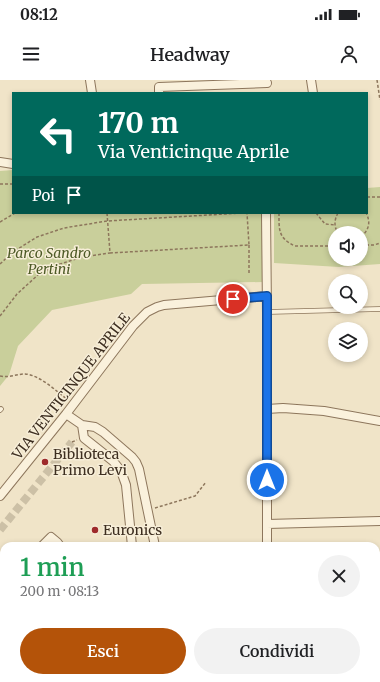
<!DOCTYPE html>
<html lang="it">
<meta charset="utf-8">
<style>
:root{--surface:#fff;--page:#f2f2f2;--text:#202124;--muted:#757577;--accent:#b45309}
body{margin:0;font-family:Merriweather,serif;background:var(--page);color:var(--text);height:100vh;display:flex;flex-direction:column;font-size:15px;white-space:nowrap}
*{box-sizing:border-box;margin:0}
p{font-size:13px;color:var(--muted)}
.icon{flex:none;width:22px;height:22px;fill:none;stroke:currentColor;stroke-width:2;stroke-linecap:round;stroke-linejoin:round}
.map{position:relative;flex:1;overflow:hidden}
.drawer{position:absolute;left:0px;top:462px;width:380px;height:140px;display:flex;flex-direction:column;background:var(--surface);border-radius:12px 12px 0 0;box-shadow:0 2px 6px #0003}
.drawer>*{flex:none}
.guide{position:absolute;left:12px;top:12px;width:356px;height:122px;border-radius:0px;box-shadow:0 2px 6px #0003;background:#00695c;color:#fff;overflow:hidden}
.controls{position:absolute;left:328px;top:146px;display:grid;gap:8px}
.controls a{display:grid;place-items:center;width:40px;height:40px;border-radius:50%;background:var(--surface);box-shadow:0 2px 6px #0003;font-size:20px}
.pin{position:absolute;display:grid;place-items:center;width:34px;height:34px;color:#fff;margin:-17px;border:2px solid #fff;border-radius:50%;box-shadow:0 1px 4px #0007}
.me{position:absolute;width:44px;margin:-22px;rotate:0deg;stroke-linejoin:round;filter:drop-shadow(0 0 3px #0008)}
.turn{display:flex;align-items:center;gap:14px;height:84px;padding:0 20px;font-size:18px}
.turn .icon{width:52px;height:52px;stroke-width:2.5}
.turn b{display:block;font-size:28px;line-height:34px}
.then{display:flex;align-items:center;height:38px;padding:0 20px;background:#0003;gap:8px;font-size:15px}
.round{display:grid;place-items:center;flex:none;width:42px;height:42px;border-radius:21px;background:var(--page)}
.head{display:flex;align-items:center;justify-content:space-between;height:68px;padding:0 20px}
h1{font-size:24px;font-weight:600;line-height:30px;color:#1e9e55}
.cta{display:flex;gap:8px;margin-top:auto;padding:8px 20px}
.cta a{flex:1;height:46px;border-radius:24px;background:var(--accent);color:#fff;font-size:16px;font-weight:600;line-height:46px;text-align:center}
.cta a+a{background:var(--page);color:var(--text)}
.status{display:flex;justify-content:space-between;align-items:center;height:28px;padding:0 20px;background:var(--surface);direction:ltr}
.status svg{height:11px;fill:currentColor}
header{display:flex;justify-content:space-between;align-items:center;height:52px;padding:0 20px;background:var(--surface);font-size:18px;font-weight:600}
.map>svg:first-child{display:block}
.green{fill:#c9cf9b;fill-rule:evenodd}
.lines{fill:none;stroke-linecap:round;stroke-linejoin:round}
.street-tunnel{stroke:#ccc0a6;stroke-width:8;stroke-dasharray:8 4;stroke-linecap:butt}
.lane-casing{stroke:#8d765c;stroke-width:5.5}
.street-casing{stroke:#8d765c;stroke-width:10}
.secondary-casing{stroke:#6f573f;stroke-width:12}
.path{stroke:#8d765c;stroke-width:1.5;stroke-dasharray:3 2;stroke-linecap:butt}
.lane{stroke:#faf1dc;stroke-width:4}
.street{stroke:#faf1dc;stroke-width:8}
.secondary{stroke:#faf1dc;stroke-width:11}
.route-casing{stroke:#114b97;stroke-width:10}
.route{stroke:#1a73e8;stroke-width:7}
.poi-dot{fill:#9e2a2b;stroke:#f7eed8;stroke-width:1.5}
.labels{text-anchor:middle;stroke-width:3;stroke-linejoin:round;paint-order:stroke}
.park-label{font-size:14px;font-style:italic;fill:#4d5a26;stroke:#f7eed8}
.street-label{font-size:14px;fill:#3d2e20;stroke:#f7eed8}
.poi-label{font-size:14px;fill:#3d2e20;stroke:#f7eed8;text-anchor:start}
</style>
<div class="status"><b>08:12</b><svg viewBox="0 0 49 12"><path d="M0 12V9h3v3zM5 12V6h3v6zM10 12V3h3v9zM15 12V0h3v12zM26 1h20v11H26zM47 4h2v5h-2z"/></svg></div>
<header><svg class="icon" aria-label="menu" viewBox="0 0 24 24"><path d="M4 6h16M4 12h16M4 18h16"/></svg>Headway<svg class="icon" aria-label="person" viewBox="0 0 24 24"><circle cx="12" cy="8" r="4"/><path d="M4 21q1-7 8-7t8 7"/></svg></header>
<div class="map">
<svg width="380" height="602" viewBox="0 0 380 602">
<rect width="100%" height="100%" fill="#f0e4c8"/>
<path class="green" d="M13 90V133H262L263 202 142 204 131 214 52 230 18 266 9 295 0 306V91Z
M380 107V184L339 187 274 183V133H367V108ZM335 153H361V179H335Z"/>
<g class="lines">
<path class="street-tunnel" d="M0 450 72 362"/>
<defs>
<path id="lane" d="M267 232 380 229
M0 330 1 329
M209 598V601"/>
<path id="street" d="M90 0 92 13
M311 0 313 13
M159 13V7L267 3
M0 82 13 84
M266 133 267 232V466
M267 329 283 328 324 331 380 341
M66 334 82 345 84 358 113 381 121 391 126 405 132 466
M82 345 95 347 103 352 132 377 136 382 139 389 155 466
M0 416 66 334 133 246 147 232 157 227 164 225 267 216
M267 444 380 441
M42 466 51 457 57 462 60 466
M34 598 35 602"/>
<path id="secondary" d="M376 551 380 550
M133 598 134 602
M44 602 64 598
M75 602 94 598
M155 602 160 598"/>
</defs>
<use href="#lane" class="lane-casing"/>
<use href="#street" class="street-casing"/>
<use href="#secondary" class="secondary-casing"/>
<path class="path" d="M377 0 380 20
M0 104H13
M367 117H380
M107 133 110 173 249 165 247 133
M279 133C279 150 278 158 295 166H335
M288 133H297
M316 133 325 144 335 145
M338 133C334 140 334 147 338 153
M0 142 15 133
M361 157C369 150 371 142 366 133
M249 165V193
M361 165H374L380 163
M0 184 13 172 37 157 64 148 107 141 242 133
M0 236 17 214 39 194 57 185 76 179 89 176 110 173
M0 296C8 298 17 294 25 294 40 295 56 311 68 320
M72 362 77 360
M155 428 195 416 206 402
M116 598V602
M230 598V602
M9 602 27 598
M177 602 197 598"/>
<use href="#lane" class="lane"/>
<use href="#street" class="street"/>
<use href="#secondary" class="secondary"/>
</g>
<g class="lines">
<defs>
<path id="route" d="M233 219 267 216V400"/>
</defs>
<use href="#route" class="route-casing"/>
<use href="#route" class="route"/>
</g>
<g class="poi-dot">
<circle cx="45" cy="382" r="4"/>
<circle cx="95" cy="450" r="4"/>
</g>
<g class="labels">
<g class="park-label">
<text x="49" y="178">Parco Sandro<tspan x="49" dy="16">Pertini</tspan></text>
</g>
<g class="street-label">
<text transform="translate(71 306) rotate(-52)" y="5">VIA VENTICINQUE APRILE</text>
</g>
<g class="poi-label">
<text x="53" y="379">Biblioteca<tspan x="53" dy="16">Primo Levi</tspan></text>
<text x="103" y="455">Euronics</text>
</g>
</g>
</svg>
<div class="controls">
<a><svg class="icon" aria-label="sound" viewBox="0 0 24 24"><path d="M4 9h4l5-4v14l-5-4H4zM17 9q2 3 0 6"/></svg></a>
<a><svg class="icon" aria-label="search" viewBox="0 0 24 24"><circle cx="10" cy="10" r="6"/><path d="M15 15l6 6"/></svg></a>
<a><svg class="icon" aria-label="layers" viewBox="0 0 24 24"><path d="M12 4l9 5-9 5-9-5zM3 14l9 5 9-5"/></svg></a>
</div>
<div class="pin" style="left:233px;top:219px;background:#d93025"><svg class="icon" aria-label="arrive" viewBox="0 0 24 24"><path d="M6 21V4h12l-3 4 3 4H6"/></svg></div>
<svg class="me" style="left:267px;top:400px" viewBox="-20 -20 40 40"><circle r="17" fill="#1a73e8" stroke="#fff" stroke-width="3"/><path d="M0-11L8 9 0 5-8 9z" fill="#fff"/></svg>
<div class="guide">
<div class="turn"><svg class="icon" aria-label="left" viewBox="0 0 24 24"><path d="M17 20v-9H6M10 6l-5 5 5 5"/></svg><div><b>170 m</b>Via Venticinque Aprile</div></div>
<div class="then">Poi<svg class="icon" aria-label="arrive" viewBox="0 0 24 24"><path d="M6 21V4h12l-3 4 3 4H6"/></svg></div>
</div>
<section class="drawer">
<div class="head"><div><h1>1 min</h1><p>200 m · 08:13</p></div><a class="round"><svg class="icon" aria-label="close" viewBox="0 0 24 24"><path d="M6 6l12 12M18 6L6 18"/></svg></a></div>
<div class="cta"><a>Esci</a><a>Condividi</a></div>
</section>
</div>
